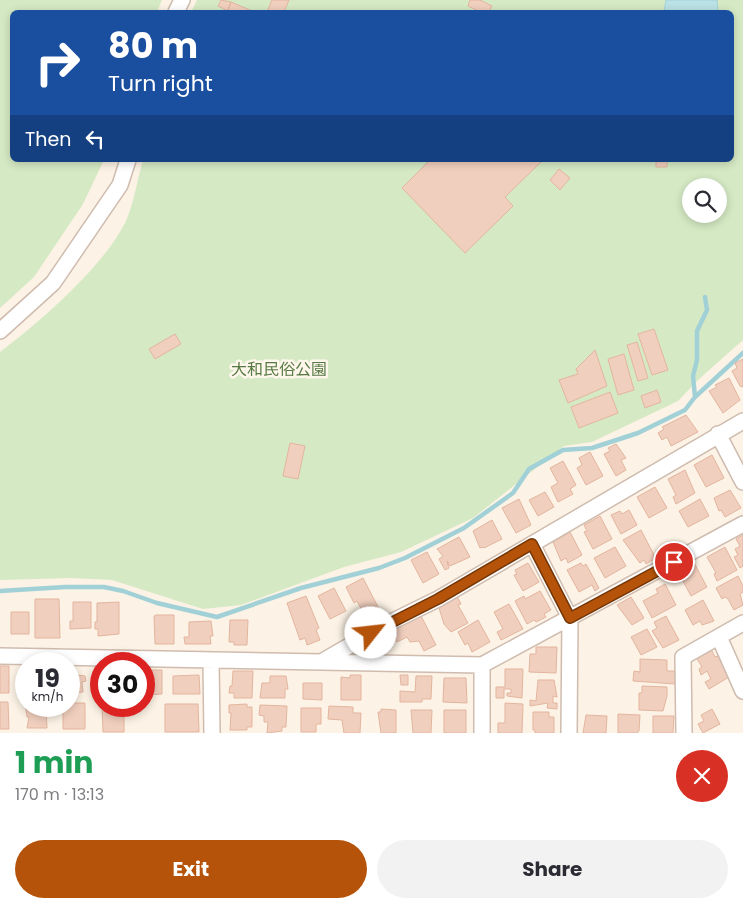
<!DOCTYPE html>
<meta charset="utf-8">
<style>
:root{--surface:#fff;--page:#f2f2f3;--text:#2b2b33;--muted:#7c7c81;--accent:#b45309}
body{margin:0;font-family:Poppins,"Noto Sans JP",sans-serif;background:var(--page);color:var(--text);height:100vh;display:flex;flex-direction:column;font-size:19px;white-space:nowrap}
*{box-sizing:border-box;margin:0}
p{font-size:16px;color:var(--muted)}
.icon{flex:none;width:28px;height:28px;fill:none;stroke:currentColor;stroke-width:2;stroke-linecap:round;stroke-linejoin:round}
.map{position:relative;height:733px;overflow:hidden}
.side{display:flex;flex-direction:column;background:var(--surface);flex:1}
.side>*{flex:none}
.guide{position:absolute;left:10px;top:10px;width:724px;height:152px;border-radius:8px;box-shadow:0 2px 8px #0003;background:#1a4fa0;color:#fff;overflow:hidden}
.controls{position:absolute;left:682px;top:178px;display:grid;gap:10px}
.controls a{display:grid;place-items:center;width:45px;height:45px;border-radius:50%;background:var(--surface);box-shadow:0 2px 8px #0003;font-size:25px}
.speed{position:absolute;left:15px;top:652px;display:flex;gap:10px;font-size:25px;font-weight:700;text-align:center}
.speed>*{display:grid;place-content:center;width:65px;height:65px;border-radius:50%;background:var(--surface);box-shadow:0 2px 8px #0003;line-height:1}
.speed small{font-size:12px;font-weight:400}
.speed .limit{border:8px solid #d22;background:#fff;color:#111}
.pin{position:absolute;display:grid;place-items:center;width:42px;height:42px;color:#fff;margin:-21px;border:2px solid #fff;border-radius:50%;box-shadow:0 1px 5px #0007}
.me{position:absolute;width:55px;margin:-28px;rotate:61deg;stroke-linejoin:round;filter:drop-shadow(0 0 4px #0008)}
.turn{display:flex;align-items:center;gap:18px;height:105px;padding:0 15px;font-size:22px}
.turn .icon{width:65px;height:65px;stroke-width:2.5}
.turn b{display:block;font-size:35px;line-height:42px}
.then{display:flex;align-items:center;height:48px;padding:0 15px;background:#0003;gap:10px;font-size:19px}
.round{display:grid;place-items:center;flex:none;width:52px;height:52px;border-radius:26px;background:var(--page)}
.summary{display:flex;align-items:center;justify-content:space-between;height:85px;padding:0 15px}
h1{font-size:30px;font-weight:700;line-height:38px;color:#1e9e55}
.primary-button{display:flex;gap:10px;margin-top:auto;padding:10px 15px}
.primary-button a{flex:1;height:58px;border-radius:30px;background:var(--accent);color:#fff;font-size:20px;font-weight:700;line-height:58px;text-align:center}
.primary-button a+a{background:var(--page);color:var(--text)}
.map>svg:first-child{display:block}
.green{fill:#d5e9c4;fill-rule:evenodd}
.water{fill:#bae1e5;stroke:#a1d1d7}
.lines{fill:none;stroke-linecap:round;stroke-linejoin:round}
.stream{stroke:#a1d1d7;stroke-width:4.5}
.building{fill:#f1cfbe;stroke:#e3b59e}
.minor-casing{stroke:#cfbcaf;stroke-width:18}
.minor{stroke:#fff;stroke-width:15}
.route-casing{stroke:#753606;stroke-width:12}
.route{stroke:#b45309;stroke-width:9}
.labels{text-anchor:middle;stroke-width:5;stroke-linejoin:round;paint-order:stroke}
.park-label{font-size:16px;fill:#567a43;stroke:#fff6ec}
</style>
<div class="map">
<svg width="743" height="733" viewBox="0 0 743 733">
<rect width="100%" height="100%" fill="#fcf2e5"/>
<path class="green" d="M0 0H162L157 12H12V160H104L83 204 34 277 0 308Z
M197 0H743V340L699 379 678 401 592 442 564 446 473 518 401 552 344 567 241 605 203 609 112 580 71 578 0 580V352C41 321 102 268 125 223 134 204 137 180 143 160H731V12H191ZM691 186H719V214H691Z"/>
<path class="water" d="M666 0H717L718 12H664Z"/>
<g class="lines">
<path class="stream" d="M695 397 693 376 697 360V331L707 310 705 297
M0 591 65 587H104L123 591 157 603 217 617 301 588 379 568 405 558 464 528 513 493 529 469 563 450 592 448 638 433 685 410 695 397 743 353"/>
</g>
<path class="building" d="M221 0 231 2 228 11 218 6Z
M272 0H289L284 12H267Z
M470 0H480L492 6 489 12H481L468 6Z
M231 2 252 11 251 12H227Z
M430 160H543L505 197 513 206 465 253 402 188Z
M656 160H667V167H656Z
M559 169 570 178 560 190 550 180Z
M654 329 668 370 652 375 638 334Z
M175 334 181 344 155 359 149 349Z
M637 342 648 378 638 381 627 345Z
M595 350 607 386 568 403 559 380 578 374 576 369Z
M624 354 634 390 618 395 608 359Z
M743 359V387L740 386 732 371 737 368 735 363Z
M729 378 740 400 723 413 709 391 717 387 715 385Z
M657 390 661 402 645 408 641 396Z
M610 392 618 413 579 428 571 407Z
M686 415 698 432 671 446 667 437 662 440 658 433 664 429 662 427Z
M290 443 305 446 298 479 283 476Z
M616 444 626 458 621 460 626 470 616 476 604 454 610 451 608 448Z
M590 452 603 476 586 485 577 468 582 465 579 458Z
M712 455 724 478 706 487 694 465Z
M563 461 576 485 570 489 573 494 558 502 551 487 558 483 550 468Z
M685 470 695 493 676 504 673 497 676 495 668 479Z
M655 487 667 508 649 518 637 497Z
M730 490 741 508 725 517 721 510 719 511 714 498Z
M545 492 554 507 538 516 529 500Z
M519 499 531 525 516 533 502 508Z
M700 499 709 516 688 527 679 511Z
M629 510 637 525 621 534 611 515 620 511 622 514Z
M600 516 612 539 593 549 584 532 587 531 584 525Z
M492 520 502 539 484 548 483 547 480 548 473 531Z
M641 530 654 555V559L646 564 644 560 640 563 623 540Z
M570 532 582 555 568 563 566 558 561 561 553 542Z
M743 535V566L740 568 734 557 738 555 735 549 740 546 736 539Z
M459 537 470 557 450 566 447 561 449 568 445 570 439 559 443 556 437 549Z
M615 547 626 566 605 578 594 558Z
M725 547 737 570 717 581 714 574 716 573 707 557Z
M427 552 439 574 423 583 411 560Z
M693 561 707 587 691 596 677 570Z
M528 563 539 582 523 591 514 575 517 574 515 570Z
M581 563 583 566 586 564 599 588 595 591 592 585 579 592 567 570Z
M738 576 743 586V592L740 594 743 605 734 610 728 599 725 597 722 599 716 588Z
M363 578 378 607 364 614 357 601 354 603 346 587Z
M665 584 676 605 652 618 643 601 658 593 656 589Z
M334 588 346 611 330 619 318 596Z
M540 591 551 610 544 614 546 617 536 622 534 620 527 624 515 601 524 596 525 599Z
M456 594 461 604 458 605 468 623 451 632 444 624 439 608 444 605 442 603Z
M306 596 319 628 316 630 320 640 307 645 305 638 300 640 287 603Z
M631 597 644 618 632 625 617 605Z
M35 599H59L60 638H35Z
M703 600 714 621 702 625 700 621 693 625 685 610Z
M73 602H91V628L70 629V621H73Z
M119 602V634L98 636V629H95V622H97V603Z
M509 604 523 629 501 640 497 632 503 629 494 612Z
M11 612H29V634H11Z
M420 614 436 645 424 651 419 641 410 642 407 637 397 642 390 630Z
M156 615H174V644H155L154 616Z
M666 616 679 640 663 648 652 631 657 628 654 622Z
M230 620H248L247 645H234V642H229Z
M478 620 490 642 472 652 468 643 465 645 458 632Z
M211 621 213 636H210L211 644H185L184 637H189V622Z
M647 629 657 647 641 655 631 637Z
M536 647H557L556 673 529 672 530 654H536Z
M711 649 715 657 718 656 729 677 709 689 705 682 711 679 707 671 701 675 699 669 702 667 696 657Z
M640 659 667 660V671H675V684L633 681 634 671 640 672Z
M0 666H9V693H0Z
M505 669H523L522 698 507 696V693H511V689H504V698H496V687H505Z
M144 670H162V694L144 695Z
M233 671H253L252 698H234V693H229L230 686H232Z
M69 674 85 676 86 681 82 682 83 692 69 693Z
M199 675 200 694H173V676Z
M350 675H361V700H341V677L350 678Z
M400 675H408V685H401Z
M270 676H286L288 689H285V698H260L262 683H270Z
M416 676H432L431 699H422V702H400V691L415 692Z
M444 678H466L467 703 443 702Z
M538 680H554L557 697 553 696V703H557V709L547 708 548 703 530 706V700L536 701Z
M303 683H322V700L303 699Z
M642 686 667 687V696L663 711 639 710V693H642Z
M0 702H8L9 729H0Z
M25 703 26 706H46L47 728H27L29 717H27Z
M69 703H85V729H63V706H69Z
M505 703 523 704 522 733H498V723H505Z
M165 704H198L199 732H165Z
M247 704V707H252V727H247V730H230L231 713H229V705Z
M260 705 287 706 286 727H282V731L267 733 268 722H264V716L259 715Z
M102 706H124V732H103Z
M329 706 353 707V713H361L360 733H344L342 720 328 719Z
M301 708H321V724H316V732H301Z
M381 709 396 710V733H381L378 712H381Z
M712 709 720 724 703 733 698 724 704 721 701 715Z
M411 710H432L431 733H413Z
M444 710H466V733H444Z
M533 712H549V717H554V733H535V730H533Z
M618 714 640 715 639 731 637 733H618Z
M586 715 607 716 606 733H583Z
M653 716H674L673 733H653Z"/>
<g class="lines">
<defs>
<path id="minor" d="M176 12 182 0
M0 331 53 283 120 185 128 160
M718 434 743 482
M532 544 570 618 569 733
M719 637 743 691
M0 656 482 665 743 524
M211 661 212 733
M323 661 387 624 438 599 743 421
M482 665V733
M684 733 683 657 743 623"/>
</defs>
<use href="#minor" class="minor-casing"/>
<use href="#minor" class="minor"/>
</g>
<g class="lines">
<defs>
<path id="route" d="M371 633 438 599 532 544 570 618 674 562"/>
</defs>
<use href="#route" class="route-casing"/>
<use href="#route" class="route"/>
</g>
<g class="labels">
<g class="park-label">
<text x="279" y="375">大和民俗公園</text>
</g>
</g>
</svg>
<div class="controls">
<a><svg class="icon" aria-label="search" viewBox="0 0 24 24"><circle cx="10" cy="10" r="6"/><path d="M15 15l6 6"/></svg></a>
</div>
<div class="speed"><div>19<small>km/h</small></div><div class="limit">30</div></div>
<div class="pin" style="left:674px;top:562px;background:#d93025"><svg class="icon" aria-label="arrive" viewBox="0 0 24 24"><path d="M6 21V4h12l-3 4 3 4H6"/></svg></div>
<svg class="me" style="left:371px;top:633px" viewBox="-20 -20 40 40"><circle r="19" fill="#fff"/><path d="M0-13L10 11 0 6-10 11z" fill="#b45309"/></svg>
<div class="guide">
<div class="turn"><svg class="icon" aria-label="right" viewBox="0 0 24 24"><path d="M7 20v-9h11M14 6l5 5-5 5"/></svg><div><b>80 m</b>Turn right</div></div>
<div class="then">Then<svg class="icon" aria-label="left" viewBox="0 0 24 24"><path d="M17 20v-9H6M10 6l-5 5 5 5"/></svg></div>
</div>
</div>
<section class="side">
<div class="summary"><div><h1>1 min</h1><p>170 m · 13:13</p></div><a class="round" style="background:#d93025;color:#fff"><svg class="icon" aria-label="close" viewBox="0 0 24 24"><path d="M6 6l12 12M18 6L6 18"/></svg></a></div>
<div class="primary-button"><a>Exit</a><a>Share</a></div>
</section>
